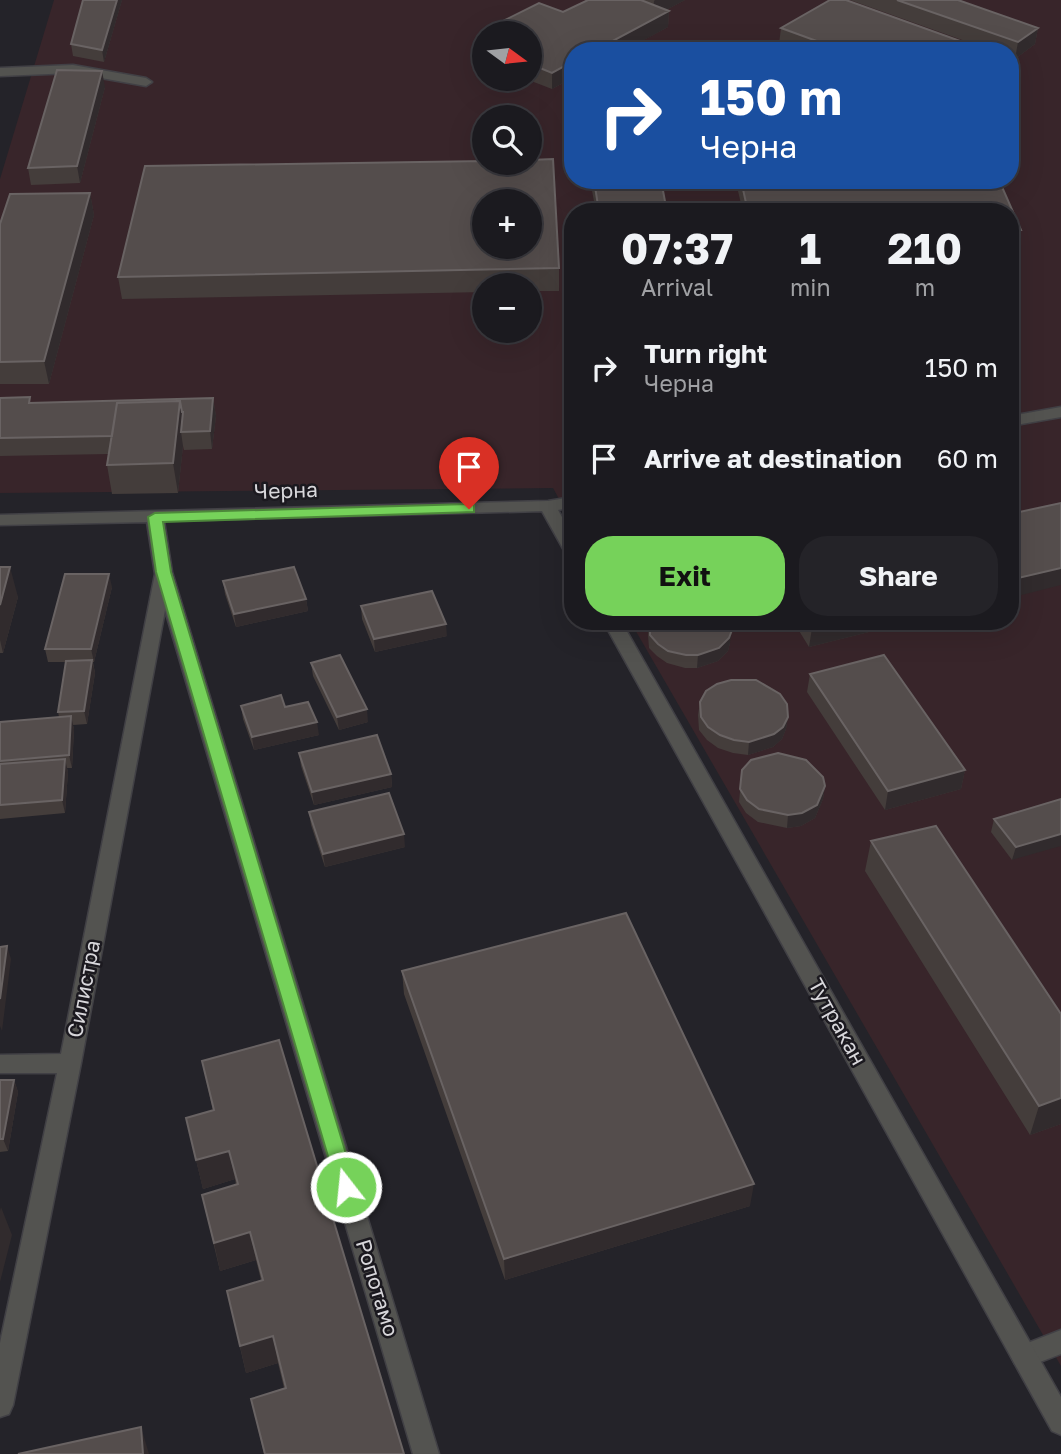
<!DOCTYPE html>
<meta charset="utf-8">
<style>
:root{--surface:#1b1a1f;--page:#242328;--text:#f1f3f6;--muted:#a0a1a4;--line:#39383d;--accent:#76d25a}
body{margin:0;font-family:"Golos Text",sans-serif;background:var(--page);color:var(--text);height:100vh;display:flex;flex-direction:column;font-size:26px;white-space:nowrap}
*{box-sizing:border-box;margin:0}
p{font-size:23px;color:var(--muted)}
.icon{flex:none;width:38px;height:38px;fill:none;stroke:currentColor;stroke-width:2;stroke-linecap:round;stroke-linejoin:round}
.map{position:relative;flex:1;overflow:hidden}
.sheet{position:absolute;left:564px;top:203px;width:455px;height:427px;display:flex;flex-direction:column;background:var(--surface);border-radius:28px;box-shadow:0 7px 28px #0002,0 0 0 2px var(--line)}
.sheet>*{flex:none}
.top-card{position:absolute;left:564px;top:42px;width:455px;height:147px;border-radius:28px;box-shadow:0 7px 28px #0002,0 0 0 2px var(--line);background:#1a4fa0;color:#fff;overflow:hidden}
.needle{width:46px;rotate:105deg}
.tools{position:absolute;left:472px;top:21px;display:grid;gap:14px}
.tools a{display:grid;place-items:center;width:70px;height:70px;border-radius:50%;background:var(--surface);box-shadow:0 7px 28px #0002,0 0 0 2px var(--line);font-size:35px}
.pin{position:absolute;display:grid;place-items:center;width:60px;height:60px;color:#fff;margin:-72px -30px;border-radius:50% 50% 50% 0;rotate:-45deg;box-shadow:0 0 7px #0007}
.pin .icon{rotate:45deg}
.me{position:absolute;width:77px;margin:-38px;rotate:344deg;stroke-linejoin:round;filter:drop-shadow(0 0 5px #0008)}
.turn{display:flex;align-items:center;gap:24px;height:147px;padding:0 21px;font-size:32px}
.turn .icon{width:91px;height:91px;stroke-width:2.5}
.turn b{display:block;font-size:49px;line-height:60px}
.eta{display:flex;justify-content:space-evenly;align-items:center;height:119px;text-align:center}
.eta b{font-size:42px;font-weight:700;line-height:49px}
.button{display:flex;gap:14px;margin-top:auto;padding:14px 21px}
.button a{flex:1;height:80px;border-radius:28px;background:var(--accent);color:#111;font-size:28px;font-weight:700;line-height:80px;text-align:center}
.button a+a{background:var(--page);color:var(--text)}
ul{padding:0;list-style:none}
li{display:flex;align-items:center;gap:21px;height:91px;padding:0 21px}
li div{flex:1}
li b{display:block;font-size:26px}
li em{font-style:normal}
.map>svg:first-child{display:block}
.industrial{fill:#38252a;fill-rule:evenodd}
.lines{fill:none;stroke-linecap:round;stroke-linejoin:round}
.service-casing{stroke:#414045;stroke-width:3}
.minor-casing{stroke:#414045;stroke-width:3}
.service{fill:#535350;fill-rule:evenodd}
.minor{fill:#535350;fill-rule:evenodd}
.wall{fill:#443d3b}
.shaded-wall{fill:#312b2d}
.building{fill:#544d4c;stroke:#696363;stroke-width:2;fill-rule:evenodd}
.route{fill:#76d25a;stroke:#4d883a;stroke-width:2}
.labels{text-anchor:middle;stroke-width:5;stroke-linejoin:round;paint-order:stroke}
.street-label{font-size:21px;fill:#d8d7db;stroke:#1b191f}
</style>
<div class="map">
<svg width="1061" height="1454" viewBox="0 0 1061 1454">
<rect width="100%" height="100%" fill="#242329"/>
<path class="industrial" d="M54 0H1061V1366L630 621H1010V212H572V522L553 488 0 493V179ZM485 33H530V79H485ZM572 51H1010V180H572ZM485 117H530V163H485ZM485 201H530V247H485ZM485 285H530V331H485Z"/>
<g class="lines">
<defs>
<path id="service" d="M73 65 146 78 152 82 146 86 73 73 0 76V68Z
M1061 1330V1354L1024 1368 1015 1364 1011 1356 1015 1348Z"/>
<path id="minor" d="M1061 407V417L1010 426V416Z
M572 497V507L558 510 572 535V556L566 554 542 511 164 521 172 572 439 1454H413L165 610 81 1063 13 1405 9 1414 0 1417V1343L57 1073H0V1055L61 1054 155 574 147 522 0 525V515L548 501Z
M603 621H621L1061 1397V1435L1052 1431Z"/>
</defs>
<use href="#service" class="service-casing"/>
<use href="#minor" class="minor-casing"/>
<use href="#service" class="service"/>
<use href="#minor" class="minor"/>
</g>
<path class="wall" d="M83 0H122L104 62 73 56 71 44Z
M588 0H685L666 10 669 11 668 27 552 89 526 79H530V33H493V26L563 12Z
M850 0H958L1038 28 1035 44 1015 59 1010 57V51H993Z
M781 28 988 51H797L779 44Z
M105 87 80 183 31 185 28 168Z
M590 180H661L667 212H596Z
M738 180H999L1021 230 1017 247H1010V212H743L738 191Z
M90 193 94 215 49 384H0V224Z
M559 268V291H530V285H485V292L122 299 118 277Z
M0 398 32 403 213 398 216 416 212 449 184 450 183 446 178 493 112 494 107 465 108 454 0 456Z
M0 567 18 597 3 653H0Z
M223 581 306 599 308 611 236 627 225 594Z
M112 587 94 662H93L95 673 87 724 73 725 74 729 72 768H67L68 772 65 813 0 819V722L59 717 58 712 66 662H48L45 649Z
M361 606 447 636 375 652 362 619Z
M793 621H913L809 647Z
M649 622 730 643 728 651 718 661 697 668H685L667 663 657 656 649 648 648 635Z
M311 663 368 722 339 730 313 676Z
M810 674 965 770 961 789 885 810 807 692Z
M700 702 788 717 786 729 782 739 773 747 748 755 733 753 718 748 707 740 699 730 698 715Z
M241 706 285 707 319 735 254 750 243 719Z
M299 753 391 774 392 787 314 805 301 766Z
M742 770 825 786 823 799 815 818 801 826 787 828 758 822 746 813 739 802Z
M1061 799 1012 860 991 832 994 819Z
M309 812 405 847 325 867 311 825Z
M871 841 1061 1124 1030 1135 865 871Z
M402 971 750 1206 505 1280 404 994Z
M202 1061 404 1454H264L251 1399 284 1388 278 1363 246 1373 227 1291 261 1280 256 1260 220 1271 202 1195 236 1185 235 1179 203 1189 186 1118 213 1111Z
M0 1080H14L18 1092 8 1151 0 1152Z"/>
<path class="shaded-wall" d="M117 0H122L104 62 102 50Z
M655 0H685L653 17 654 1Z
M669 11 668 27 624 51H594Z
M1038 28 1035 44 1015 59 1018 42Z
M572 62V78L552 89V73Z
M102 71 105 87 80 183 77 166Z
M90 193 94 215 49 384 44 361Z
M213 398 216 416 212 449 210 431Z
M180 401 185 432H181L183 446 178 493 173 463Z
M10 567 18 597 3 653 0 640V605Z
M1061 568V585L1010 598V580Z
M109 574 112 587 94 662 91 649Z
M306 599 308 611 236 627 234 614Z
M839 621H913L809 647 812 628Z
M446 624 447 636 375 652 374 639Z
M732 630 730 643 728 651 718 661 697 668 698 655Z
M92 660 95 673 87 724 84 711Z
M367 709 368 722 339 730 337 717Z
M71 716 74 729 72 768 69 755Z
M788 717 786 729 782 739 773 747 748 755 749 742Z
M317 722 319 735 254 750 252 737Z
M65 759 68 772 65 813 62 800Z
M965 770 961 789 885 810 888 791Z
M391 774 392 787 314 805 312 792Z
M825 786 823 799 815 818 801 826 787 828 788 815Z
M404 834 405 847 325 867 323 854Z
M1061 834V846L1012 860 1016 847Z
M7 946 11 959 2 1031 0 1026V999Z
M14 1080 18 1092 8 1151 3 1139Z
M1061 1098V1124L1030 1135 1039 1106Z
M229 1151 235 1179 203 1189 196 1160Z
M754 1184 750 1206 505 1280 504 1259Z
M1 1207 12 1235 0 1282V1211Z
M250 1232 256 1260 220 1271 214 1243Z
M273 1336 278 1363 246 1373 240 1346Z
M141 1427 149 1454H143Z"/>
<path class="building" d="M83 0H117L102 50 71 44Z
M588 0H641L669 11 594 51H572V62L552 73 530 64V33H511L493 26 539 3 563 12Z
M830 0H846L988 51H844L781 28Z
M897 0H958L1038 28 1018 42Z
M57 70 102 71 77 166 28 168Z
M553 159 559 268 118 277 145 166 485 161V163H530V160ZM485 201H530V247H485Z
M594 180H661L667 212H599Z
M741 180H999L1021 230H1010V212H748Z
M90 193 44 361 0 362V224L10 194Z
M30 397 29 403 213 398 210 431 181 432 183 412H182L180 401 117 403 112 436 0 438V398Z
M180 401 173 463 107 465 117 403Z
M1061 503V568L1010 580V514Z
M0 567H10L0 605Z
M294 567 306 599 234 614 223 581Z
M65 574H109L91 649H45Z
M432 591 446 624 374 639 361 606Z
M650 621H729L732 630 729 638 719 648 698 655H686L668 651 658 644 650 635Z
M807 621H839L812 628Z
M340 655 367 709 337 717 311 663Z
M884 655 965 770 888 791 810 674Z
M92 660 84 711 58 712 66 661Z
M731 680H756L780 694 787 704 788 717 783 727 774 734 749 742 734 740 720 735 708 727 701 717 700 702 706 691 717 684Z
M281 695 285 707 308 702 317 722 252 737 241 706Z
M71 716 69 755 0 761V722Z
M377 735 391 774 312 792 299 753Z
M778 753 806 760 823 777 825 786 817 805 802 813 788 815 759 809 747 800 740 789 742 770 751 760Z
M65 759 62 800 0 805V764Z
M389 793 404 834 323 854 309 812Z
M1061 799V834L1016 847 994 819Z
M936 826 1061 1014V1098L1039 1106 871 841Z
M626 913 754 1184 504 1259 402 971Z
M7 946 0 999V947Z
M279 1040 404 1454H265L251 1399 286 1388 273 1336 240 1346 227 1291 263 1280 250 1232 214 1243 202 1195 238 1184 229 1151 196 1160 186 1118 214 1110 202 1061Z
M0 1080H14L3 1139H0Z
M141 1427 143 1454H18Z"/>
<path class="route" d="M469 504 474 505V512L163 522 171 572 356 1187 353 1193 346 1195 340 1193 337 1187 156 572 148 517 155 513Z"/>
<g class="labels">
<g class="street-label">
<text transform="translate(286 491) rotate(-2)" y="7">Черна</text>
<text transform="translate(84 989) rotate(-79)" y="7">Силистра</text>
<text transform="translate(837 1022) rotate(61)" y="7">Тутракан</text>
<text transform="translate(377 1288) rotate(73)" y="7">Ропотамо</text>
</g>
</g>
</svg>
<div class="tools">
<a><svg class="needle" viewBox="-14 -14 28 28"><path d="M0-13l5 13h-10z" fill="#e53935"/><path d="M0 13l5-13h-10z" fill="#a0a1a4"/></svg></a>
<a><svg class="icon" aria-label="search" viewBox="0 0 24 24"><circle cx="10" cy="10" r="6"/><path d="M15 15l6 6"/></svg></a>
<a>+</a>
<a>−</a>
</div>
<div class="pin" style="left:469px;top:509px;background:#d93025"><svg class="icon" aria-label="arrive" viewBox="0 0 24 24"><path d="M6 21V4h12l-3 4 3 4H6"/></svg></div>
<svg class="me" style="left:346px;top:1187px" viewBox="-20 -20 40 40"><circle r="17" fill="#76d25a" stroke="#fff" stroke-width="3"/><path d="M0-11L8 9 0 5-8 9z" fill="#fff"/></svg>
<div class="top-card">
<div class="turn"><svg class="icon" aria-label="right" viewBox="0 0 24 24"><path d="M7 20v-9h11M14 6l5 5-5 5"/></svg><div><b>150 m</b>Черна</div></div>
</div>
<section class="sheet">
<div class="eta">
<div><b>07:37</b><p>Arrival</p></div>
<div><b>1</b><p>min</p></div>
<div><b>210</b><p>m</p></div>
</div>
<ul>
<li><svg class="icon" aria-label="right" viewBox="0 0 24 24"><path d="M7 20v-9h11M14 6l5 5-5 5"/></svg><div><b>Turn right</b><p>Черна</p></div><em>150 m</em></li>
<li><svg class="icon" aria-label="arrive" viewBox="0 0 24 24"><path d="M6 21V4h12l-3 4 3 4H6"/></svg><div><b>Arrive at destination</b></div><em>60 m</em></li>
</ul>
<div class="button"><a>Exit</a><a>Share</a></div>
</section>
</div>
